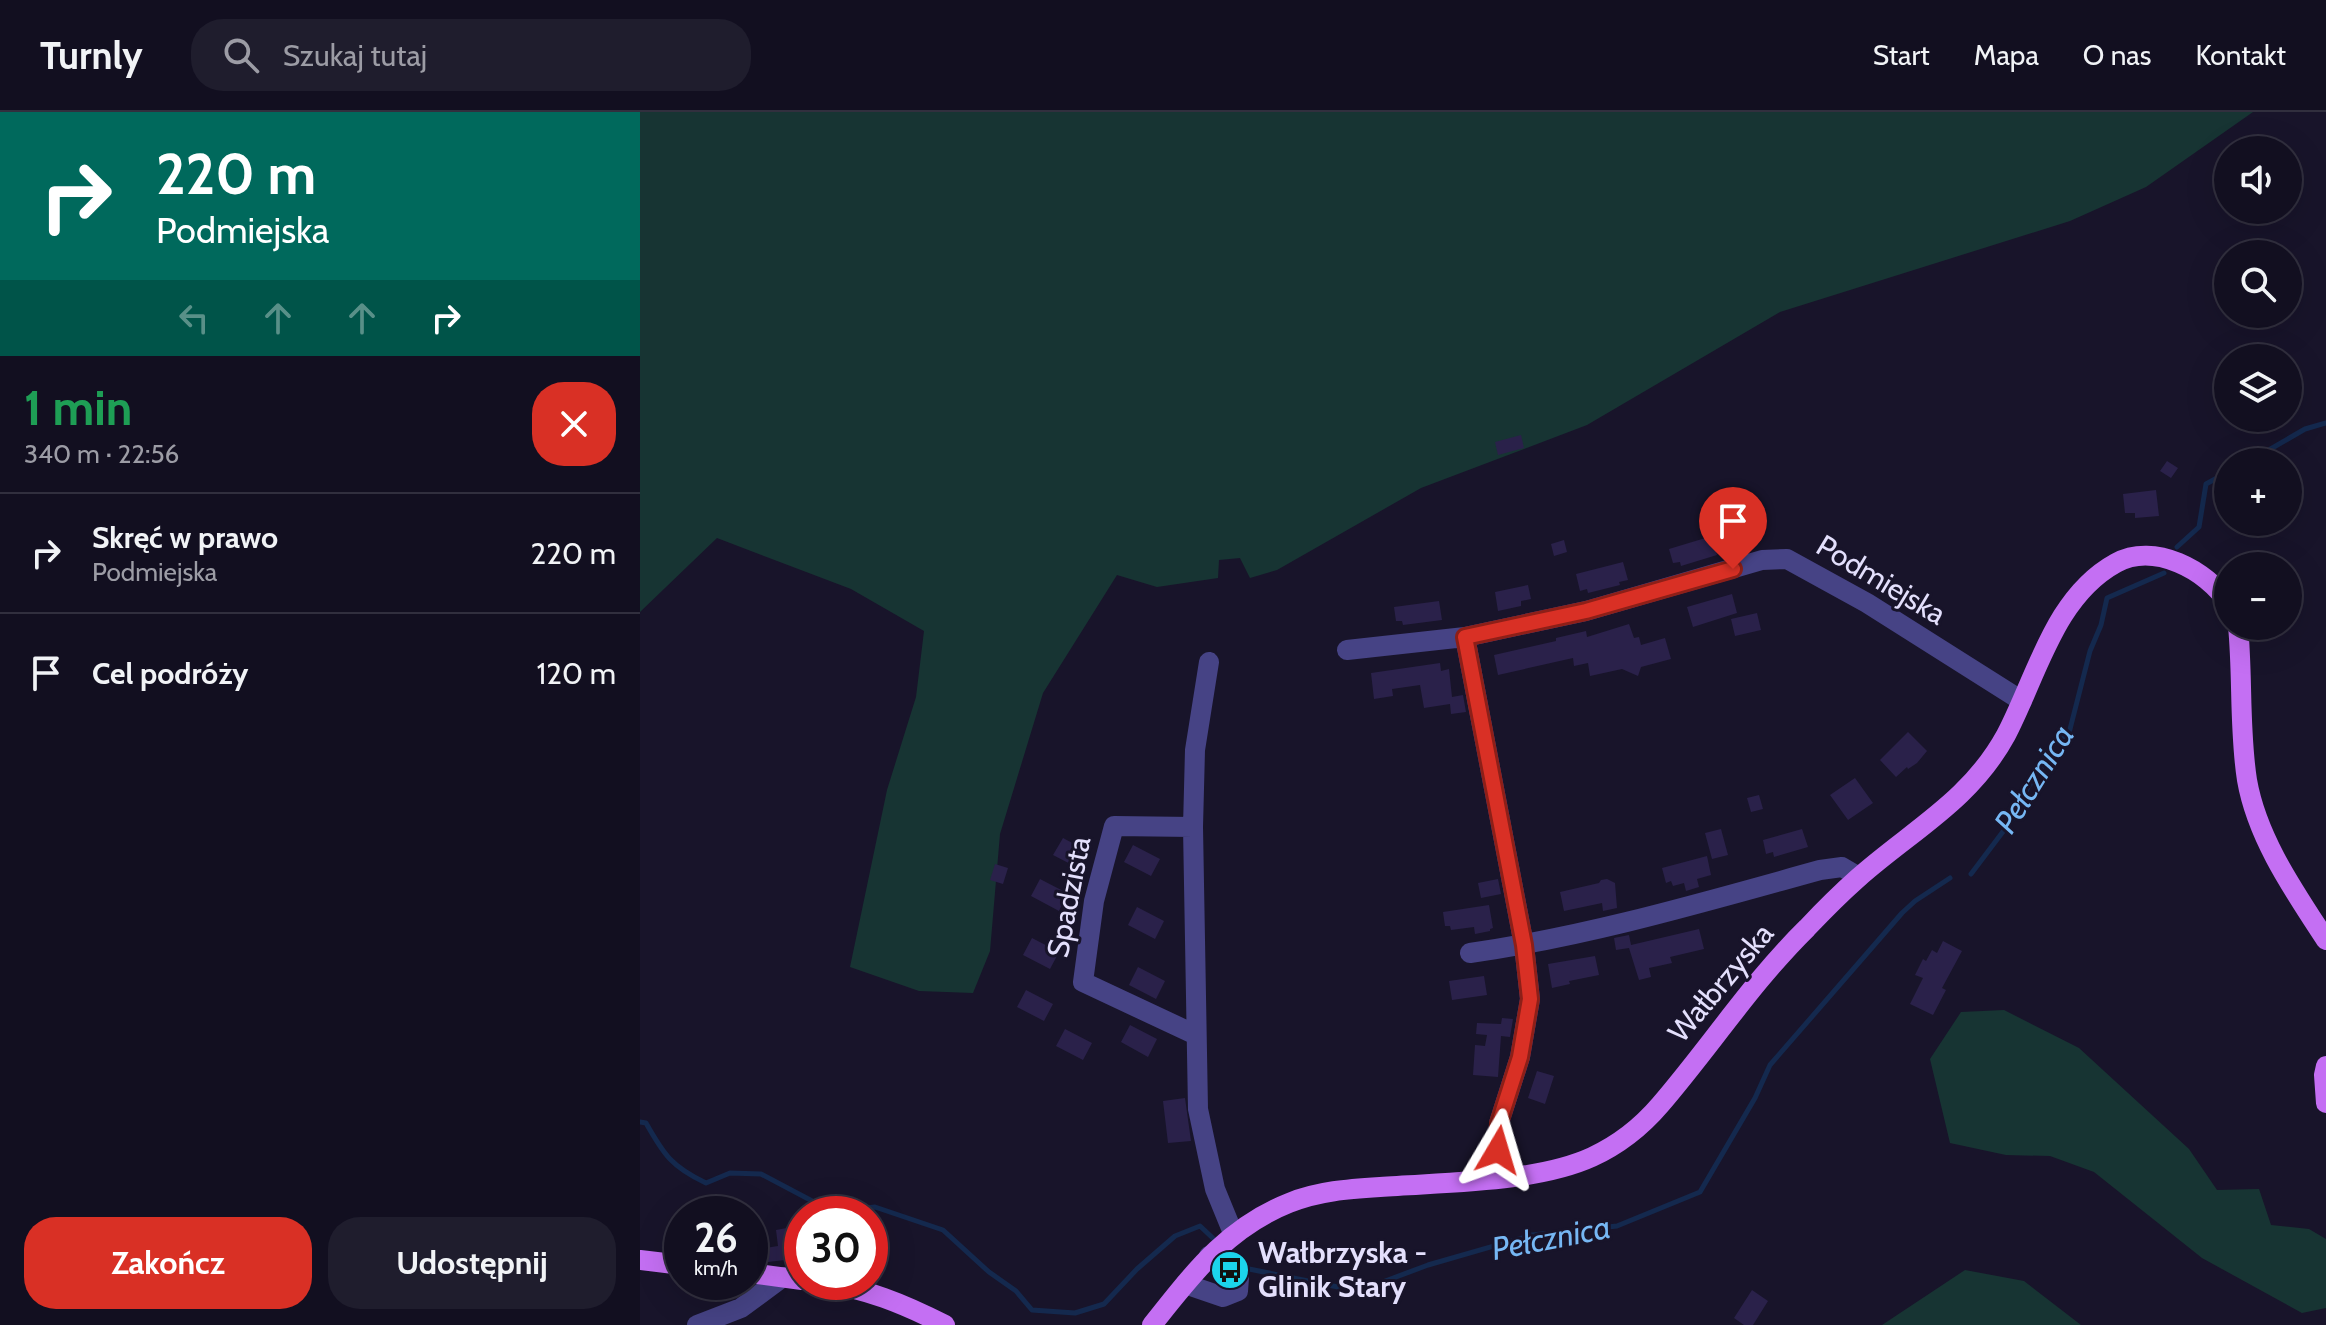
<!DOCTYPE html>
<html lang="pl">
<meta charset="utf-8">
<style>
:root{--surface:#120f20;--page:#1f1d2d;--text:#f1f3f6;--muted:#9c9ca5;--line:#312f3e;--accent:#d93025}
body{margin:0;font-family:Cabin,sans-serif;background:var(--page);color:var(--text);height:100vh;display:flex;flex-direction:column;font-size:30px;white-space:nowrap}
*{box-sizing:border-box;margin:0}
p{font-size:26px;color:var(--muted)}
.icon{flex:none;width:44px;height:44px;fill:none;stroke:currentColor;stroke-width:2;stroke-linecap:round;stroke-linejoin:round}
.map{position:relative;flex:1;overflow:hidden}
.panel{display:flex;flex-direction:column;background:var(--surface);width:640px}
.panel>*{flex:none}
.hud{background:#00695c;color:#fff;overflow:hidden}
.controls{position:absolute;left:1574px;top:24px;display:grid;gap:16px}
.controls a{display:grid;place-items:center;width:88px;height:88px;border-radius:50%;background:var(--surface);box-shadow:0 8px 32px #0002,0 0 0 2px var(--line);font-size:40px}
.speed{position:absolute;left:24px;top:1084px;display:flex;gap:16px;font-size:40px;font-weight:700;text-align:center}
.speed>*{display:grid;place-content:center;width:104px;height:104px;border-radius:50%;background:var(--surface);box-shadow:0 8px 32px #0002,0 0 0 2px var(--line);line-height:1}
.speed small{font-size:20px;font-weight:400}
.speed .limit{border:12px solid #d22;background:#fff;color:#111}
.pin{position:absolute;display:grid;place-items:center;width:68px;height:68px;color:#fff;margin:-82px -34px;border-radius:50% 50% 50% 0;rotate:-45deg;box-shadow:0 0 8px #0007}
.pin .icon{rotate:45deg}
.me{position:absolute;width:88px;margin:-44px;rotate:7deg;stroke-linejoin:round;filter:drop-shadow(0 0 6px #0008)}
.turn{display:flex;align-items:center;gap:28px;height:168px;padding:0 24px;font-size:36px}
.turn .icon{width:104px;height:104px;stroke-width:2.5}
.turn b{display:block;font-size:56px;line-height:68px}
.lanes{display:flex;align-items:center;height:76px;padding:0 24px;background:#0003;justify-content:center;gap:40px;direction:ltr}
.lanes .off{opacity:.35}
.round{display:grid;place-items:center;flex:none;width:84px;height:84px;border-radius:32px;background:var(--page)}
.overview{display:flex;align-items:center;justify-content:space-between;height:136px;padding:0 24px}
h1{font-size:48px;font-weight:700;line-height:60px;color:#1e9e55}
.cta{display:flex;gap:16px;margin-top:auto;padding:16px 24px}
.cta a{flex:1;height:92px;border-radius:32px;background:var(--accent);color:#fff;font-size:32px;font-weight:700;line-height:92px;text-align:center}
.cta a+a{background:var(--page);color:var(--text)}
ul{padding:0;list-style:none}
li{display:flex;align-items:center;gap:24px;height:120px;padding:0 24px;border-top:2px solid var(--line)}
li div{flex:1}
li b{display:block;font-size:30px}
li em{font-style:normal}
header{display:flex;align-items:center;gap:48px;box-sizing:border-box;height:112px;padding:0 40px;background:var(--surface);border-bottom:2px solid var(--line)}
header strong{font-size:38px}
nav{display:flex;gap:44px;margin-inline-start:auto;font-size:28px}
.search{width:560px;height:72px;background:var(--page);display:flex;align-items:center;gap:20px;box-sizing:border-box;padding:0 28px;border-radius:32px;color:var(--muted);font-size:30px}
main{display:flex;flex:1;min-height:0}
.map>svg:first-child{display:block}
.green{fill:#173433}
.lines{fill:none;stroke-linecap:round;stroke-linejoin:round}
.stream{stroke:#14294e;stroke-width:5}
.building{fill:#2a214a}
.minor{stroke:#464385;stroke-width:20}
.major{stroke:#c46ff3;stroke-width:20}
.route-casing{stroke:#8d1f18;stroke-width:20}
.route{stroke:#d93025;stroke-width:14}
.labels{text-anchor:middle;stroke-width:6;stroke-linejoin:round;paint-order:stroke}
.street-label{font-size:30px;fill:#e3dffc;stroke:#18142a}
.poi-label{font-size:30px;font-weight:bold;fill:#e3dffc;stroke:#18142a;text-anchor:start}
.water-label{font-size:32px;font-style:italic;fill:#76b7f4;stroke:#18142a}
</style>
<header>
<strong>Turnly</strong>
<div class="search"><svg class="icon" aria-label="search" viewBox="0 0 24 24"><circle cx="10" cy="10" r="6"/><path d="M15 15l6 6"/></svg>Szukaj tutaj</div>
<nav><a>Start</a><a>Mapa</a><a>O nas</a><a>Kontakt</a></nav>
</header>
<main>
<section class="panel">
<div class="hud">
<div class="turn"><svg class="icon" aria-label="right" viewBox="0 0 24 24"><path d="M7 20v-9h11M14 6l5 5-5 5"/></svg><div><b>220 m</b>Podmiejska</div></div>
<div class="lanes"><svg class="icon off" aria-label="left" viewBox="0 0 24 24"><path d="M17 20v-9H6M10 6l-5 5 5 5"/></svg><svg class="icon off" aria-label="ahead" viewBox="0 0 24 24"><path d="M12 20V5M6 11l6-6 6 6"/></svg><svg class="icon off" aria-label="ahead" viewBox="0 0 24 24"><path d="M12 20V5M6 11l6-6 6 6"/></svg><svg class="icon" aria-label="right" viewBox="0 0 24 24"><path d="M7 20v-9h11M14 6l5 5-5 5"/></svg></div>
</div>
<div class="overview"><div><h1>1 min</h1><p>340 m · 22:56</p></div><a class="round" style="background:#d93025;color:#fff"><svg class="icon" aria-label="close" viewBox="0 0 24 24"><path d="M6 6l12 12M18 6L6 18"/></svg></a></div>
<ul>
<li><svg class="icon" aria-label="right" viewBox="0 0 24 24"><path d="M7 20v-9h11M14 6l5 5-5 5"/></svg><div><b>Skręć w prawo</b><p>Podmiejska</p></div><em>220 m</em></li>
<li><svg class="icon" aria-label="arrive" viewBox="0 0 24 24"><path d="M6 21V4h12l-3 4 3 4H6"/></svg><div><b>Cel podróży</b></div><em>120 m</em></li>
</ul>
<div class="cta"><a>Zakończ</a><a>Udostępnij</a></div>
</section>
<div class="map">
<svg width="1686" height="1213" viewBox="0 0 1686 1213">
<rect width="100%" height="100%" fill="#18142a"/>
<path class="green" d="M0 0H1613L1506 75 1430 109 1140 200 947 313 781 376 637 458 610 466 600 446 579 448 578 466 517 475 477 463 403 581 360 722 350 839 333 881 279 879 210 855 247 678 276 585 284 519 211 477 77 426 0 500Z
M1364 898 1439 936 1549 1037 1577 1078 1619 1077 1631 1113 1669 1117 1686 1127V1196L1662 1201 1562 1146 1454 1060 1410 1044 1366 1043 1310 1031 1290 947 1321 900Z
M1325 1158 1384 1169 1441 1213H1242Z"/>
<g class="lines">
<path class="stream" d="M1608 350 1665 317 1686 311
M1537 435 1559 415 1566 372 1588 360
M1331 762 1377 701 1388 675 1401 658 1405 644 1413 632 1429 621 1450 539 1461 513 1467 486 1524 461
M0 1010 6 1011C24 1043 32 1055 66 1071L90 1061 121 1062 193 1100 235 1095 303 1118 349 1160 376 1179 392 1198 435 1201 464 1192 497 1157 535 1124 560 1114 577 1130
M584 1137 604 1156 698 1175 732 1174 788 1153 892 1123 977 1114 1060 1080 1115 986 1130 953 1262 801 1275 789 1310 766"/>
</g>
<path class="building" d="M881 323 884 336 858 343 855 330Z
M1527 349 1538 356 1531 366 1520 359Z
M1516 378 1519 404 1495 406V401H1485L1483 382Z
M1072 424 1077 443 1041 454 1040 450 1033 451 1029 437Z
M924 428 927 440 914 444 911 432Z
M983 450 988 468 979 470 980 473 948 481 947 477 940 479 936 462Z
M888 473 891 487 881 489V494L858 499 855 480Z
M1092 482 1097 501 1053 515 1047 495Z
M799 489 802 508 763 513 762 509H756L754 495Z
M1117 501 1121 518 1095 524 1091 507Z
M989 512 994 526 999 525 1001 533 1025 526 1031 547 1001 555 998 564 982 557 950 564 948 551 934 554 933 546 858 563 854 543 916 529V526L946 519 947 525Z
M800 551 801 559 809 557 812 585 823 583 826 600 811 602 810 592 784 596 780 573 752 577 753 584 734 587 731 561Z
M1268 620 1287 639 1277 651 1268 657 1267 655 1256 665 1240 648Z
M1215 666 1233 691 1208 708 1190 683Z
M1119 683 1123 697 1111 700 1107 686Z
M1081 717 1088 743 1072 747 1065 721Z
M1162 717 1168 735 1134 745 1133 740 1126 742 1123 728Z
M423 726 449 740 440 757 413 743Z
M493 733 520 747 511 764 484 750Z
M1067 744 1071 763 1057 767 1059 775 1046 779 1044 771 1033 774 1031 769 1026 771 1022 756Z
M355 752 368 756 363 772 350 768Z
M400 767 427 781 419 799 391 784Z
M858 767 861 782 841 786 838 771Z
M967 767 975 771 977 796 963 799 962 791 924 799 920 780 959 771 961 768Z
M849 793 853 816 850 817V819L835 822 834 815 811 818 810 814H805L803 800Z
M497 795 524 809 515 827 488 813Z
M1059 817 1064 837 1030 845 1032 851 1009 856 1011 865 999 868 989 836 976 838 974 826 989 823 991 833Z
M392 826 419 840 410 857 383 843Z
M1303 829 1322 839 1302 876 1306 878 1293 903 1270 892 1283 866 1275 863 1283 847 1286 849 1292 838 1297 841Z
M955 844 959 863 929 869 930 872 912 876 908 852Z
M498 855 525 869 516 887 489 873Z
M844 864 847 883 812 888 809 869Z
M386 878 413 892 404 909 377 895Z
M862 906 873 907 870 925 861 924 858 965 833 963 835 933 845 934 847 923 836 922 837 911 861 912Z
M490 913 517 927 508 945 481 930Z
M425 917 452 931 443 948 416 934Z
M897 959 914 964 905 992 888 986Z
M545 986 551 1029 528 1031 523 989Z
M152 1115 154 1130 162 1129V1146L128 1150 125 1136 138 1134 136 1118Z
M1112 1178 1128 1189 1113 1213H1104L1094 1206Z"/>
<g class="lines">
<path class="minor" d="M825 525 884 833 890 887 880 945 859 1011 856 1066
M707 538 825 525 946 499 1122 448 1147 447 1227 491 1382 589
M569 550 555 638 553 715 558 997 575 1077 593 1121
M553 715 474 714 454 789 443 870 556 923
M830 841C949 824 1064 790 1180 758L1202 755 1219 765
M545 1172 583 1185 598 1179 599 1166 569 1144
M57 1213 101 1196 143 1165"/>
<path class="major" d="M1598 514C1603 565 1599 617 1607 668 1617 726 1654 779 1686 828
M1686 954 1684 963 1686 991
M0 1148 42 1153
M110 1161 162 1168
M179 1170C225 1176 264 1192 305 1213
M512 1213C552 1163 586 1116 649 1091 678 1079 709 1077 740 1075 804 1070 895 1071 952 1045 978 1033 1002 1014 1020 993 1070 935 1112 870 1167 816 1183 799 1200 782 1218 766 1272 718 1330 689 1366 623 1397 564 1414 485 1476 451 1514 430 1567 458 1588 491"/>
</g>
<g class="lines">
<defs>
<path id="route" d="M858 1038 859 1011 880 945 890 887 884 833 825 525 946 499 1093 457"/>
</defs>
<use href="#route" class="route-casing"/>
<use href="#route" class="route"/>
</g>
<defs>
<symbol id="bus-disc" viewBox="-11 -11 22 22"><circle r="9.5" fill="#1bd4ec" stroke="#18142a"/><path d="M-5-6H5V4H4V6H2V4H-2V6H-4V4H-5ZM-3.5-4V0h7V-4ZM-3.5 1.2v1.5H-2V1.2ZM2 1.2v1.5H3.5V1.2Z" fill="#111"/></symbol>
</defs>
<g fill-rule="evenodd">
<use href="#bus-disc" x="568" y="1136" width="44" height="44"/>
</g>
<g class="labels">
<g class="street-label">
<text transform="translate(1241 468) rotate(31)" y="10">Podmiejska</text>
<text transform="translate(429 785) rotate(-79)" y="10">Spadzista</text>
<text transform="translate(1081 871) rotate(-50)" y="10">Wałbrzyska</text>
</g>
<g class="poi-label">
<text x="618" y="1151">Wałbrzyska -<tspan x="618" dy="34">Glinik Stary</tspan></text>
</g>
<g class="water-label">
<text transform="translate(1394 667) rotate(-58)" y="11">Pełcznica</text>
<text transform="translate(911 1126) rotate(-11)" y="11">Pełcznica</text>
</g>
</g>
</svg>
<div class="controls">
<a><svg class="icon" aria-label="sound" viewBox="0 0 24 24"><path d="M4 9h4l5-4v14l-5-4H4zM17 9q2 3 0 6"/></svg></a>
<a><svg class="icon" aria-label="search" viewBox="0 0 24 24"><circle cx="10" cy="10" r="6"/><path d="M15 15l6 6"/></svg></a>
<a><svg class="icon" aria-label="layers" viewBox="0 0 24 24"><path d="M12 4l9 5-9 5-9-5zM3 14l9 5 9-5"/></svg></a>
<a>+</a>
<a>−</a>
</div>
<div class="speed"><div>26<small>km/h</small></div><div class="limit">30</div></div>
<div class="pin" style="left:1093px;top:457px;background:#d93025"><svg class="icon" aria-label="arrive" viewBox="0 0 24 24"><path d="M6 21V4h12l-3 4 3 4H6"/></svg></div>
<svg class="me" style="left:858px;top:1038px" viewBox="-20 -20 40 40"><path d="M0-17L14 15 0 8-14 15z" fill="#d93025" stroke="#fff" stroke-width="4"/></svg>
</div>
</main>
